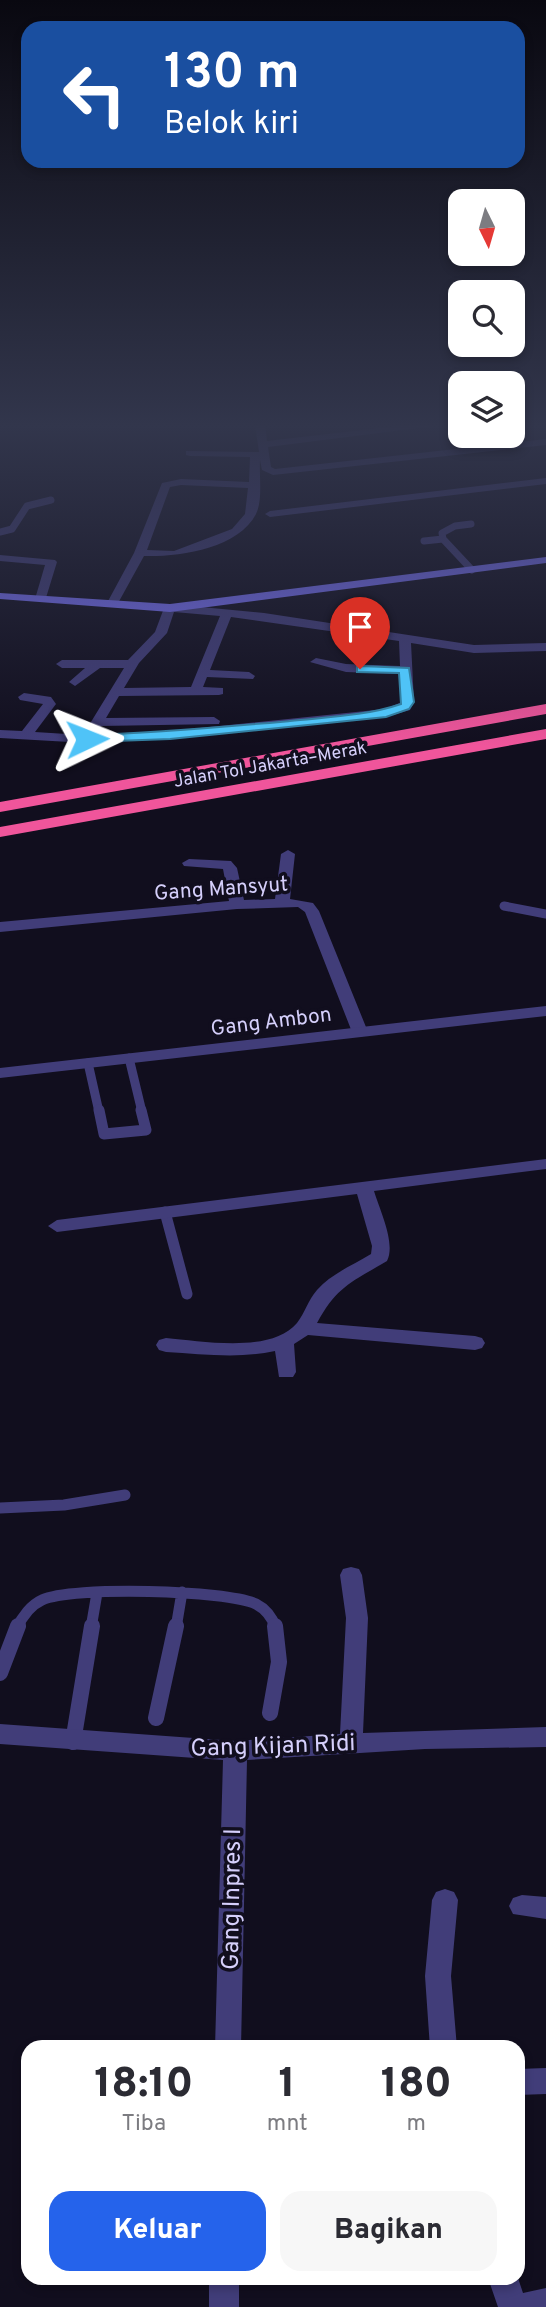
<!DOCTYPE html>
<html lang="id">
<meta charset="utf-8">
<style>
:root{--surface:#fff;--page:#f7f7f7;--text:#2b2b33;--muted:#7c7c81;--accent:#2563eb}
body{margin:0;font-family:Overpass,sans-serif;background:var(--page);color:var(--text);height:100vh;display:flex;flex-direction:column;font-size:26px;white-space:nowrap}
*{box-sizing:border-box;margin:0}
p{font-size:23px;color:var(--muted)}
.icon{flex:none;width:38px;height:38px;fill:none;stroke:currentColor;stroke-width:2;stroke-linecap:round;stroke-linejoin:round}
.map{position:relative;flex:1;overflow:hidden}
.details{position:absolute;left:21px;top:2040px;width:504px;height:245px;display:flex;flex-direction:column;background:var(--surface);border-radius:21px;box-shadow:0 4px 10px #0003}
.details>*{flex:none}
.hud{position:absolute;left:21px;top:21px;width:504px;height:147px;border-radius:21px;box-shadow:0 4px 10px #0003;background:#1a4fa0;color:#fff;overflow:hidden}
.needle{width:46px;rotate:175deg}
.fabs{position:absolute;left:448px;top:189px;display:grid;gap:14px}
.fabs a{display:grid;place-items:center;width:77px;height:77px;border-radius:14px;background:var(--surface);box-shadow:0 4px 10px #0003;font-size:35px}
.pin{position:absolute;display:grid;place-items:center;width:60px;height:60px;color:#fff;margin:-72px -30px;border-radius:50% 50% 50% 0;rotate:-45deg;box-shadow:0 0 7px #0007}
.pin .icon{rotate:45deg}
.me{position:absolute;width:77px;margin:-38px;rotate:88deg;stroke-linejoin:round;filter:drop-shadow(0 0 5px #0008)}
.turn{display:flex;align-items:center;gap:24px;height:147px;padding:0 28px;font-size:32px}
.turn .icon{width:91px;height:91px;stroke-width:2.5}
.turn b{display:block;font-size:49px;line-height:60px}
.eta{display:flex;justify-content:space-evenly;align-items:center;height:119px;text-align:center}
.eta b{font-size:42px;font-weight:800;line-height:49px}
.action{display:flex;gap:14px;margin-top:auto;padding:14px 28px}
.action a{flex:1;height:80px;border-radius:21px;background:var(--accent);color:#fff;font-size:28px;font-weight:800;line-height:80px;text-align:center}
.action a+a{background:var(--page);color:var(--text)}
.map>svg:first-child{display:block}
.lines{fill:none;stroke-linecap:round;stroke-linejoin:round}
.service-far3{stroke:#413d79;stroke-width:7}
.service-far2{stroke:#413d79;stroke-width:9}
.service-far1{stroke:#413d79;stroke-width:11}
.service{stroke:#413d79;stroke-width:16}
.minor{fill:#413d79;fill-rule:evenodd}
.tertiary{fill:#413d79;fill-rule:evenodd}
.secondary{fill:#766ef2;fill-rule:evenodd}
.motorway{fill:#f0559b;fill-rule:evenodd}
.route{fill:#4fc3f7;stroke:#337fa1;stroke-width:2}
.labels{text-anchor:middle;stroke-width:7;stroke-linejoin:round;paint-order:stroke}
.far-street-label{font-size:18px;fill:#d5cffb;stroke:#110e1e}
.street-label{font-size:21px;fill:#d5cffb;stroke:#110e1e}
.near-street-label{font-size:24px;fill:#d5cffb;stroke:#110e1e}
</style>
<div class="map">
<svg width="546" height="2307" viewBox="0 0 546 2307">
<rect width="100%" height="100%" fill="#110e1e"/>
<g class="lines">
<path class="service-far3" d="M471 524 455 526 442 533 443 539 472 570
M0 532 12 529 27 506 51 500
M424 541 443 539"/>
<path class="service-far2" d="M504 906 546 914
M129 1058 142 1112
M88 1063 99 1112"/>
<path class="service-far1" d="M99 1110 104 1134 146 1130 141 1110
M165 1212 187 1294
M0 1508 64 1505 125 1495
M17 1628C22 1617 31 1605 42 1600 71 1586 227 1590 256 1604 266 1609 272 1617 276 1628
M91 1628 97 1593
M176 1628 182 1592"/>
<path class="service" d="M0 1673 18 1626
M270 1713 279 1662 275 1626
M156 1718 176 1626
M73 1742 92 1626"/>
<path class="minor" d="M255 424H265L267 441 414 424H450L268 447 271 467 275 469 546 439V445L273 475 262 470 260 460C259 476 263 500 256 514 238 549 178 557 144 556L117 605H109L107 603 134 553 162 483 181 479 249 482 250 457 190 456 186 455V451L259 452ZM181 485 248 488 245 514 232 529 174 551 147 550 170 487Z
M546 478V484L270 517 265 514 270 511Z
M0 555 55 560 57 562 45 601 35 599 45 565 0 561Z
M170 604 264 613 474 645 546 643V651L474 653 411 643 414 702 410 710 386 717 170 739 87 743 0 738V730L22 731 43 704 20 700 18 697 24 693 51 697 56 704 35 732 83 735 124 668H100L75 686 69 682 85 668H62L56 664 62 660H128L155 632 164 608ZM174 612 220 616 191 687 124 688 139 663 167 633ZM231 617 399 641 400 666 346 664 316 658 310 662 346 672 400 674 402 702 385 709 170 731 96 735 101 726 219 724 220 721 214 717 106 718 119 696 219 695 223 694V688L203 687 207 677 253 679 255 676 249 672 210 670Z
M288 850 295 854 290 899 313 903 319 911 368 1032 366 1035 360 1037 352 1032 305 912 298 907 237 909 0 932V922L229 901 223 869 184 866 182 863 189 859 231 861 237 868 244 900 275 899 281 854Z
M546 1159V1169L374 1191C380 1211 396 1243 387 1261 352 1282 337 1286 317 1323L475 1336 482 1338 485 1343 482 1348 475 1350 308 1335 294 1344 296 1372 293 1377H279L275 1351C238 1359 203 1354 166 1352L159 1350 156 1345 159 1340 166 1338C202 1341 271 1354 297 1323 305 1313 308 1300 317 1290 331 1274 353 1265 371 1254L372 1246 357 1194 57 1232 48 1226 57 1220Z
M351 1567 359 1569 362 1575 368 1618 363 1733 546 1727V1747L425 1749 247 1760 241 2048H215L223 1760 0 1744V1724L235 1741 340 1734 346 1618 340 1575 343 1569Z
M445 1889 454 1892 458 1900 451 1976 457 2048H430L425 1976 432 1900 436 1892Z
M522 1895 546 1897V1919L513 1914 509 1906 513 1898Z
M546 2068V2094L518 2095V2069Z
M209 2278H239V2307H209Z
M488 2278H518L523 2293 546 2288V2307H498Z"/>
<path class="tertiary" d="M546 1006V1016L0 1078V1068Z"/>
<path class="secondary" d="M546 557V563L170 612 0 599V593L170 604Z"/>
<path class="motorway" d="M546 704V714L0 812V802Z
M546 729V739L0 837V827Z"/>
</g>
<linearGradient id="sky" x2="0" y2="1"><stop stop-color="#090810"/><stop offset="0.57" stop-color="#32364c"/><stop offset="1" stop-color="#32364c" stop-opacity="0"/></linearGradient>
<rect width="546" height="747" fill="url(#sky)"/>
<path class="route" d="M360 666 409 668 414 702 409 709 386 717 170 739 87 742 81 739 87 735C155 733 222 727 290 721 327 717 366 716 401 704L399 673 357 672V667Z"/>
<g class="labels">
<g class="far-street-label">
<text transform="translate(270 764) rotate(-10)" y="6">Jalan Tol Jakarta–Merak</text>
</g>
<g class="street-label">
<text transform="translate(221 888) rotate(-4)" y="7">Gang Mansyut</text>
<text transform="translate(271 1021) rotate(-7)" y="7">Gang Ambon</text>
</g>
<g class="near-street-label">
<text transform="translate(273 1745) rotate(-2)" y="8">Gang Kijan Ridi</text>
<text transform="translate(231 1899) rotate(-89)" y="8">Gang Inpres I</text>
</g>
</g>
</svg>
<div class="fabs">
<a><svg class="needle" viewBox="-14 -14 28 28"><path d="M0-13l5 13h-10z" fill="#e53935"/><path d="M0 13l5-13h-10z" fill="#7c7c81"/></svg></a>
<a><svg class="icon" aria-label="search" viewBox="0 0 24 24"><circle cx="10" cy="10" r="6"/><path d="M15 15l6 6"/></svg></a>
<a><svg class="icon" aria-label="layers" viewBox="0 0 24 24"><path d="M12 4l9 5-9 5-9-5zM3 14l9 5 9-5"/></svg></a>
</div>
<div class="pin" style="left:360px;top:669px;background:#d93025"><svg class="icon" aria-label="arrive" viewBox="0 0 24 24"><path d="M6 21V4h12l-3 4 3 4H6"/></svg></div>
<svg class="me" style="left:87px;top:739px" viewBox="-20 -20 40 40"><path d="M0-17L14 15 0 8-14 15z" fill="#4fc3f7" stroke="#fff" stroke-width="4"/></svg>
<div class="hud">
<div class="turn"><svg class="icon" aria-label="left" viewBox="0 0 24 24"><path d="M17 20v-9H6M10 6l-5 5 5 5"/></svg><div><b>130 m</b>Belok kiri</div></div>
</div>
<section class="details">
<div class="eta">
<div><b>18:10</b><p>Tiba</p></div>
<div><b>1</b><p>mnt</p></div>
<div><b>180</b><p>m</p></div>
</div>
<div class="action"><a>Keluar</a><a>Bagikan</a></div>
</section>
</div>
